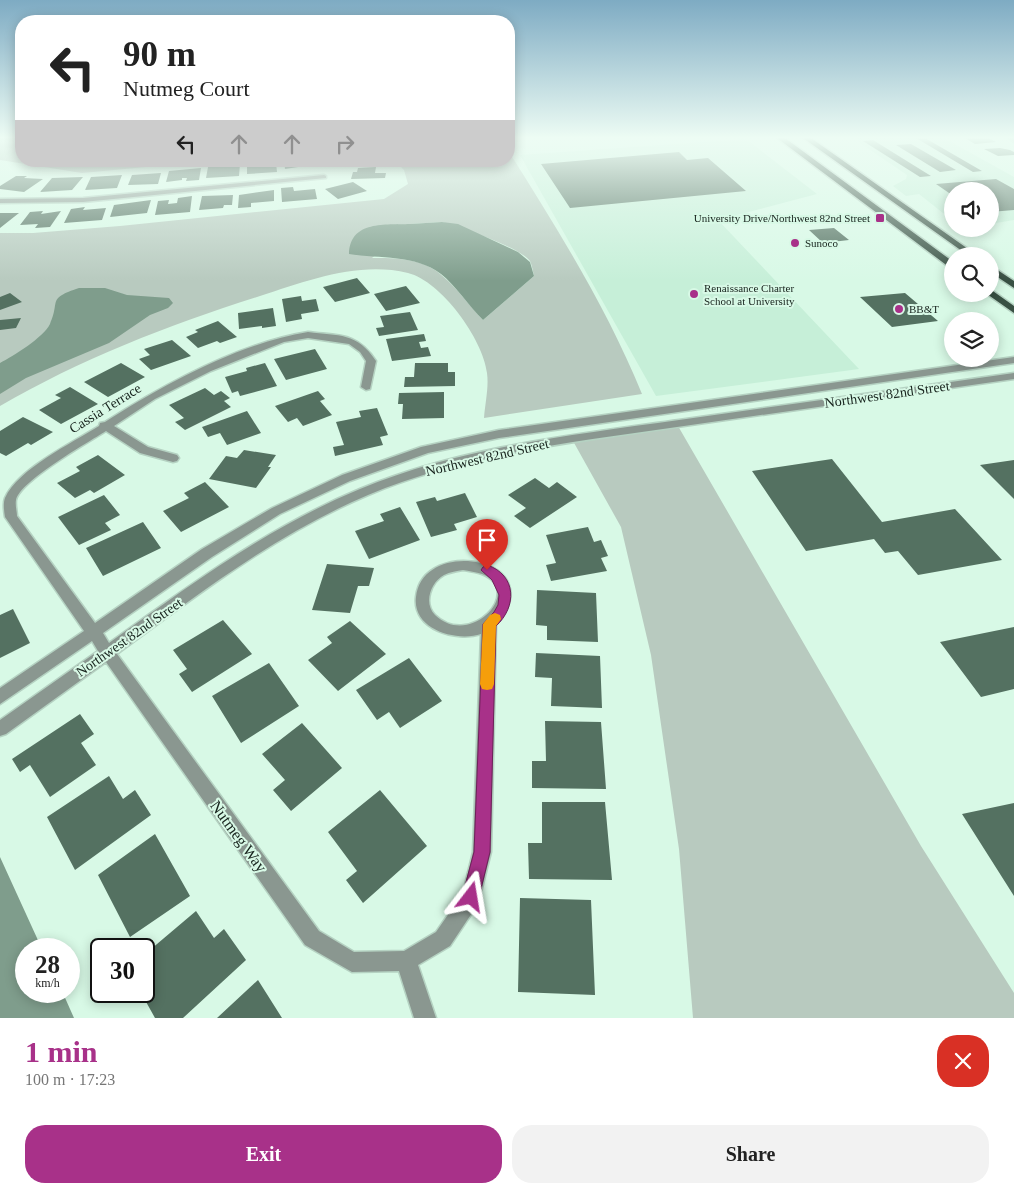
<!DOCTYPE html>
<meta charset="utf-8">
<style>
:root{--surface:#fff;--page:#f2f2f2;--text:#222;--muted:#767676;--accent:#a83189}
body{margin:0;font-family:"Times New Roman",serif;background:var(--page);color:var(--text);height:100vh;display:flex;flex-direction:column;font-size:19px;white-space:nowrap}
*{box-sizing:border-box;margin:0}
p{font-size:16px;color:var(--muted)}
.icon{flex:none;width:28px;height:28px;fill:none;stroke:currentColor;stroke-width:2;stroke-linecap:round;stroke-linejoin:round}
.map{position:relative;height:1018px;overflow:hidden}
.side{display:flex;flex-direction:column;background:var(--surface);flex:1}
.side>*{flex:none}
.banner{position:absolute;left:15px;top:15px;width:500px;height:152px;border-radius:20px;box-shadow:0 2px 12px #0003;background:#fff;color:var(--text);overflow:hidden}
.controls{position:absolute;left:944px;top:182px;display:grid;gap:10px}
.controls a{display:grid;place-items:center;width:55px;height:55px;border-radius:50%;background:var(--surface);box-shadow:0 2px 12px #0003;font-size:25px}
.speed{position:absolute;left:15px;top:938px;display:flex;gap:10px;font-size:25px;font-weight:700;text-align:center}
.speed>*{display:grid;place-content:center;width:65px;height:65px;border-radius:50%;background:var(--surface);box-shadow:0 2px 12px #0003;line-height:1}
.speed small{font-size:12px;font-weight:400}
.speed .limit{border:2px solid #111;border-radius:8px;background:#fff;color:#111}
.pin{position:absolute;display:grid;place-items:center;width:42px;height:42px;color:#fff;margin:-51px -21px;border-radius:50% 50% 50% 0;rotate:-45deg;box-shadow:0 0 5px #0007}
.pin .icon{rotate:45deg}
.me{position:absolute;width:55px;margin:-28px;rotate:14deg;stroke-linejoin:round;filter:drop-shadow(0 0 4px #0008)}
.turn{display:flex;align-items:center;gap:18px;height:105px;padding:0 25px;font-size:22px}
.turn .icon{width:65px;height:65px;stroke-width:2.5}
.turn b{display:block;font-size:35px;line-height:42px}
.lanes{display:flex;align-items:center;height:48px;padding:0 25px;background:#0003;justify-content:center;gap:25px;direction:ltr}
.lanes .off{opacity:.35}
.round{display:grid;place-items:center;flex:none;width:52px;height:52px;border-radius:20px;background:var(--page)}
.overview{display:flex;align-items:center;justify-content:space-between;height:85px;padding:0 25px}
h1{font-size:30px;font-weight:800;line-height:38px;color:var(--accent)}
.action{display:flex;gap:10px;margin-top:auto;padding:10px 25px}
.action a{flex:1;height:58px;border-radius:20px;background:var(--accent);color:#fff;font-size:20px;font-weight:800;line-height:58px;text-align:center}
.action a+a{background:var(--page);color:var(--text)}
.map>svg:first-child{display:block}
.built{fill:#c6efd8}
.green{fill:#b8cabf;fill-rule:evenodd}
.water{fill:#7f9d8c}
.building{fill:#547161}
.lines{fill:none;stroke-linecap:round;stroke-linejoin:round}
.minor-casing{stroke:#b5d2c2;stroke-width:3}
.major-casing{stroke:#b5d2c2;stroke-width:3}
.minor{fill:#8a9790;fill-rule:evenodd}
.major{fill:#385043;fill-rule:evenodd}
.route{fill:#a83189;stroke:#6d2059}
.slow{fill:#f59e0b}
.poi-dot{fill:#a83189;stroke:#d8f9e6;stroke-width:2}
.labels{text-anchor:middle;stroke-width:4;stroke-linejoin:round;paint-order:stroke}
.far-poi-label{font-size:11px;fill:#17231d;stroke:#d8f9e6;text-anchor:start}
.street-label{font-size:14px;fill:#17231d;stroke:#d8f9e6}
.near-street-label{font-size:16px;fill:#17231d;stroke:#d8f9e6}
</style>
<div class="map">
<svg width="1014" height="1018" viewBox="0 0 1014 1018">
<rect width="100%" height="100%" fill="#d8f9e6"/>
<path class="built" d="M857 138H944L1014 177V220L990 224V191H952V217L943 213 919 194 906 196 893 186 906 179 907 175 860 143Z
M746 139 817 194 718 220 859 369 656 396 520 155Z"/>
<path class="green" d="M0 138H21V161H210L82 173 0 160Z
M509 152C558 230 607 308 642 394L484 418C485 404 489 387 487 373 483 339 441 281 408 273 358 261 307 281 260 296 171 324 81 359 0 406V233H33L120 226 384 199 408 184 404 170 395 161H509ZM442 222C461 228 518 246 530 261 532 265 533 272 534 276L483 320C466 302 446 272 423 264 407 258 389 258 372 258L410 224Z
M678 426 921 846 1014 993V1018H693L679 849 651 655 621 527 573 441Z"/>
<path class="water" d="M442 222 458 224 518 252 530 262 534 276 483 320C470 307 455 285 441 274 415 254 380 259 349 254 350 220 386 225 410 224 421 223 431 223 442 222Z
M79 288H105L127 295 169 298 173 303 168 308 150 315 109 343 26 378 0 394V363C13 356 43 338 50 324 61 300 46 299 79 288Z
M0 857 42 949H26V991H62L74 1018H0Z"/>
<path class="building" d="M916 138H925L982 171 973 172Z
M965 138H988L996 142 975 144Z
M873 140 931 176 920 177 863 141Z
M911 144 956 170 940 172 896 145Z
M1000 148 1010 150 1014 152V155L998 156 984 149Z
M679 152 687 160 708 158 746 191 570 208 541 164Z
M284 161H317L318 164 285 169Z
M331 161H363L359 165Z
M276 162 277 172 247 174V164Z
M240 164 239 176 206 178 208 167Z
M376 167 375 173H386L385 178 351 179 353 172H357L358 168Z
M201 168 199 180 186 181 187 178H182V180L166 182 169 171Z
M161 173 158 184 128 185 132 175Z
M122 175 117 188 85 190 91 177Z
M16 176H27L24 178 43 179 24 192 0 189V186Z
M83 177 72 190 40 192 52 178Z
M996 179 1014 189V210L990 212V191H952V195L936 184Z
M353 182 367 191 338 199 325 189Z
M293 187 294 191 315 189 317 199 282 202 281 188Z
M274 190V201L251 203V207L238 208 239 195Z
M233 195 232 205H224L223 208 199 210 202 196Z
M192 196 190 212 155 215 158 201 169 200 168 204 177 203 178 198Z
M151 200 147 213 110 217 114 205Z
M85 207 83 210 106 208 102 220 64 223 71 209Z
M43 211 41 214 61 211 50 227 35 228 38 224 20 225 30 212Z
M0 213H19L0 228Z
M834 228 849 240 823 243 809 230Z
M357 278 370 293 335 302 323 287Z
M406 286 420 303 386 311 374 294Z
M10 293 22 302 0 310V297Z
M905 293 938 321 892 327 860 297Z
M301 296 302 301 316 299 319 311 301 314 302 319 286 322 282 299Z
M273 308 276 326 262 328V326L239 329 238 313Z
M410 312 418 330 379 336 376 328 384 327 380 316Z
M21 318 16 328 0 330V320Z
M218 321 237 337 220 343 217 341 198 348 186 337 198 332 195 330Z
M424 334 426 341 419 342 421 348 428 347 431 356 392 361 386 339Z
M172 340 191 356 151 370 139 359 150 355 144 349Z
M315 349 327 369 286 380 274 359Z
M121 363 145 377 108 397 84 382Z
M265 363 277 386 240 396 238 391 232 393 225 377 247 371 246 368Z
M415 363H448V372H455V386L404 387 405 377H414Z
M70 387 98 404 61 424 39 410 61 398 55 395Z
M205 388 214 395 221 391 230 398 224 401 231 407 185 430 175 422 184 418 169 405Z
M318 391 325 399 320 401 332 415 303 426 297 418 288 422 275 406Z
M444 392V418L402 419 403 404H398L399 393Z
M377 408 388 435 380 437 383 445 335 456 333 447 344 445 336 422 361 417 359 411Z
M247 411 261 433 227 445 220 433 208 437 202 427Z
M23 417 53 432 31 445 28 443 6 456 0 453V431Z
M244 450 276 455 268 467H271L256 488 209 479 226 456 237 458Z
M98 455 125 475 94 493 90 490 75 498 57 483 80 471 76 467Z
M832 459 882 522 955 509 1002 560 918 575 898 551 885 553 874 539 806 551 752 471Z
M1014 460V499L980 465Z
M535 478 549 488 557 482 577 497 530 528 514 516 526 508 508 495Z
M205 482 229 507 181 532 163 511 189 498 184 493Z
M465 493 477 517 454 524 457 530 431 537 416 502 435 497 437 501Z
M104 495 120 515 105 523 111 530 79 545 58 517Z
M400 507 420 540 369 559 355 531 384 521 380 514Z
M143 522 161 548 103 576 86 548Z
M588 527 594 542 601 540 608 556 601 558 607 571 551 581 546 565 556 563 546 535Z
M327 564 374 568 369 586H358L350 613 312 610Z
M537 590 596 593 598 642 547 640V626L536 625Z
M13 609 30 643 0 658V615Z
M223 620 252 654 192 692 179 674 187 669 173 650Z
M350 621 386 654 338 691 308 660 332 643 327 637Z
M1014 627V689L981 697 940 642Z
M536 653 600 656 602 708 551 706 552 678 535 677Z
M409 658 442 701 400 728 389 712 377 720 356 690Z
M269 663 299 706 241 743 212 696Z
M80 714 94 734 81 743 96 765 50 797 30 765 20 772 12 759Z
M545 721 601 722 606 789 532 788V761H546Z
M302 723 342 768 291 811 273 790 285 780 262 754Z
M109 776 123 799 135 790 151 815 75 870 47 817Z
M380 790 427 846 363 903 346 880 357 871 328 832Z
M542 802H605L612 880 529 879 528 843H542Z
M1014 803V896L962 814Z
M155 834 190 896 130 937 98 875Z
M520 898 591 900 595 995 518 992Z
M196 911 214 938 224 929 246 960 183 1018H155L140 991H144V955Z
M258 980 282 1018H217Z"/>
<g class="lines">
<defs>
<path id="minor" d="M1008 138H1014V142Z
M324 175 326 176V178L83 202 0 203V199L83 198Z
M308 332C339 336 357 332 376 361L370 389 366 390 361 387 366 361 360 352 349 344 308 338 284 342 211 371 155 399 114 426 148 447 177 455 179 458 177 461 173 462 140 453 106 431C87 443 20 481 16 500 15 505 17 512 17 516L95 623 202 549 272 508 342 475 421 447 499 430 1014 357V363L499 438 428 453 350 481 280 514 212 557 103 633 109 643C189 586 268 527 360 489 461 447 572 435 679 420 791 404 902 389 1014 373V379C902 395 789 411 677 427 573 442 466 454 368 495 276 534 197 595 117 654L319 931 354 952 404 951 436 932 463 893 473 852 481 634C457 642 412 630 416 597 423 535 553 559 496 625L491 852 478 904 450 946 418 965 436 1018H414L399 971 352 972 305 945 106 662 6 734 0 736V720L98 651 92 641 0 704V688L84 631 5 517C4 511 3 503 5 498 18 469 72 443 99 426L100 423 105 422C163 385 239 343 308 332ZM463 570C469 571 476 572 482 574 525 591 470 649 435 615 423 603 431 582 444 575 450 572 457 571 463 570Z"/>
<path id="major" d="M777 138H785L952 261V267H949Z
M803 138H811L978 256H969Z
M990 265 1014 281V288L990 272Z
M990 289 1014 306V313L987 294H990Z"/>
</defs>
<use href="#minor" class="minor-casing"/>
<use href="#major" class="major-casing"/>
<use href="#minor" class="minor"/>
<use href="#major" class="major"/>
</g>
<linearGradient id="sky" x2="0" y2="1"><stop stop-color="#7eabc3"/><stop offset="0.49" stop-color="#edfcf4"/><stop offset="1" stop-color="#edfcf4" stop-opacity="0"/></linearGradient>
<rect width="1014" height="281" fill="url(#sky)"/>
<path class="route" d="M487 565C517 575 517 607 496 626L490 852 479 897 477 903 471 906 465 903 462 897 474 852 483 624 494 612 498 605 499 595 492 580 481 570 483 567Z"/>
<path class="slow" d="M495 613 500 615 501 619 496 626 494 684 492 689 487 690 482 689 480 684 483 624 490 615Z"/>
<g class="poi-dot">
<rect x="875" y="213" width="10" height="10" rx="2.5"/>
<circle cx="795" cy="243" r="5"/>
<circle cx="694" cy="294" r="5"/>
<circle cx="899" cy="309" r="5"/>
</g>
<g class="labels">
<g class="far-poi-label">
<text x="870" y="222" text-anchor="end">University Drive/Northwest 82nd Street</text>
<text x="805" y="247">Sunoco</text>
<text x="704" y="292">Renaissance Charter<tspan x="704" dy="13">School at University</tspan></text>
<text x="909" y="313">BB&amp;T</text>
</g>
<g class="street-label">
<text transform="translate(887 394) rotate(-8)" y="5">Northwest 82nd Street</text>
<text transform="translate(105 408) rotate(-32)" y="5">Cassia Terrace</text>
<text transform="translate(487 457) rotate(-13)" y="5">Northwest 82nd Street</text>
<text transform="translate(129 637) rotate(-35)" y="5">Northwest 82nd Street</text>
</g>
<g class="near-street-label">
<text transform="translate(239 836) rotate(54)" y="6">Nutmeg Way</text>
</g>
</g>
</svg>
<div class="controls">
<a><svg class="icon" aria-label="sound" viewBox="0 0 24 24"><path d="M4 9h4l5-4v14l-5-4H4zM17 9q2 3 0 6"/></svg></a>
<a><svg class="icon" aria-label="search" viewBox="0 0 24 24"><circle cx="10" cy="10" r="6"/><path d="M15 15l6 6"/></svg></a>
<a><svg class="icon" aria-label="layers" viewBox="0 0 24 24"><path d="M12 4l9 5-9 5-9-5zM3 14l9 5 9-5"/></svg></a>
</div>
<div class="speed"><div>28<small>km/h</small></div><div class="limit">30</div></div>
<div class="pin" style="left:487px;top:570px;background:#d93025"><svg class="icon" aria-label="arrive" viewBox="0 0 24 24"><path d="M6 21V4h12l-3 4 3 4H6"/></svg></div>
<svg class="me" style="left:471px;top:897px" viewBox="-20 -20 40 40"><path d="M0-17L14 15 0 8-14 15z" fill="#a83189" stroke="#fff" stroke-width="4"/></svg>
<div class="banner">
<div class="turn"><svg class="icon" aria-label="left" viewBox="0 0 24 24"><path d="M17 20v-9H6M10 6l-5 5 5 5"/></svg><div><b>90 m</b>Nutmeg Court</div></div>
<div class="lanes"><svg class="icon" aria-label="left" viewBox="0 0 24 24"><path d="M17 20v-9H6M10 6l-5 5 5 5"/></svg><svg class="icon off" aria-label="ahead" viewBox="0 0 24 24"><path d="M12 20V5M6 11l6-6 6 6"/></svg><svg class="icon off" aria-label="ahead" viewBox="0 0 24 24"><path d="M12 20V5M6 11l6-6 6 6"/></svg><svg class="icon off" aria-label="right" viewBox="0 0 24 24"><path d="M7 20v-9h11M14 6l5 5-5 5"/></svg></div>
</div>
</div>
<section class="side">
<div class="overview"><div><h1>1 min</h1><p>100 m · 17:23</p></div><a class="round" style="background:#d93025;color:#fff"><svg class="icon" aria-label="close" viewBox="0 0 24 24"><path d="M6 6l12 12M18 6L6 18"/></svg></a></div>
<div class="action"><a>Exit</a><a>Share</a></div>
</section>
